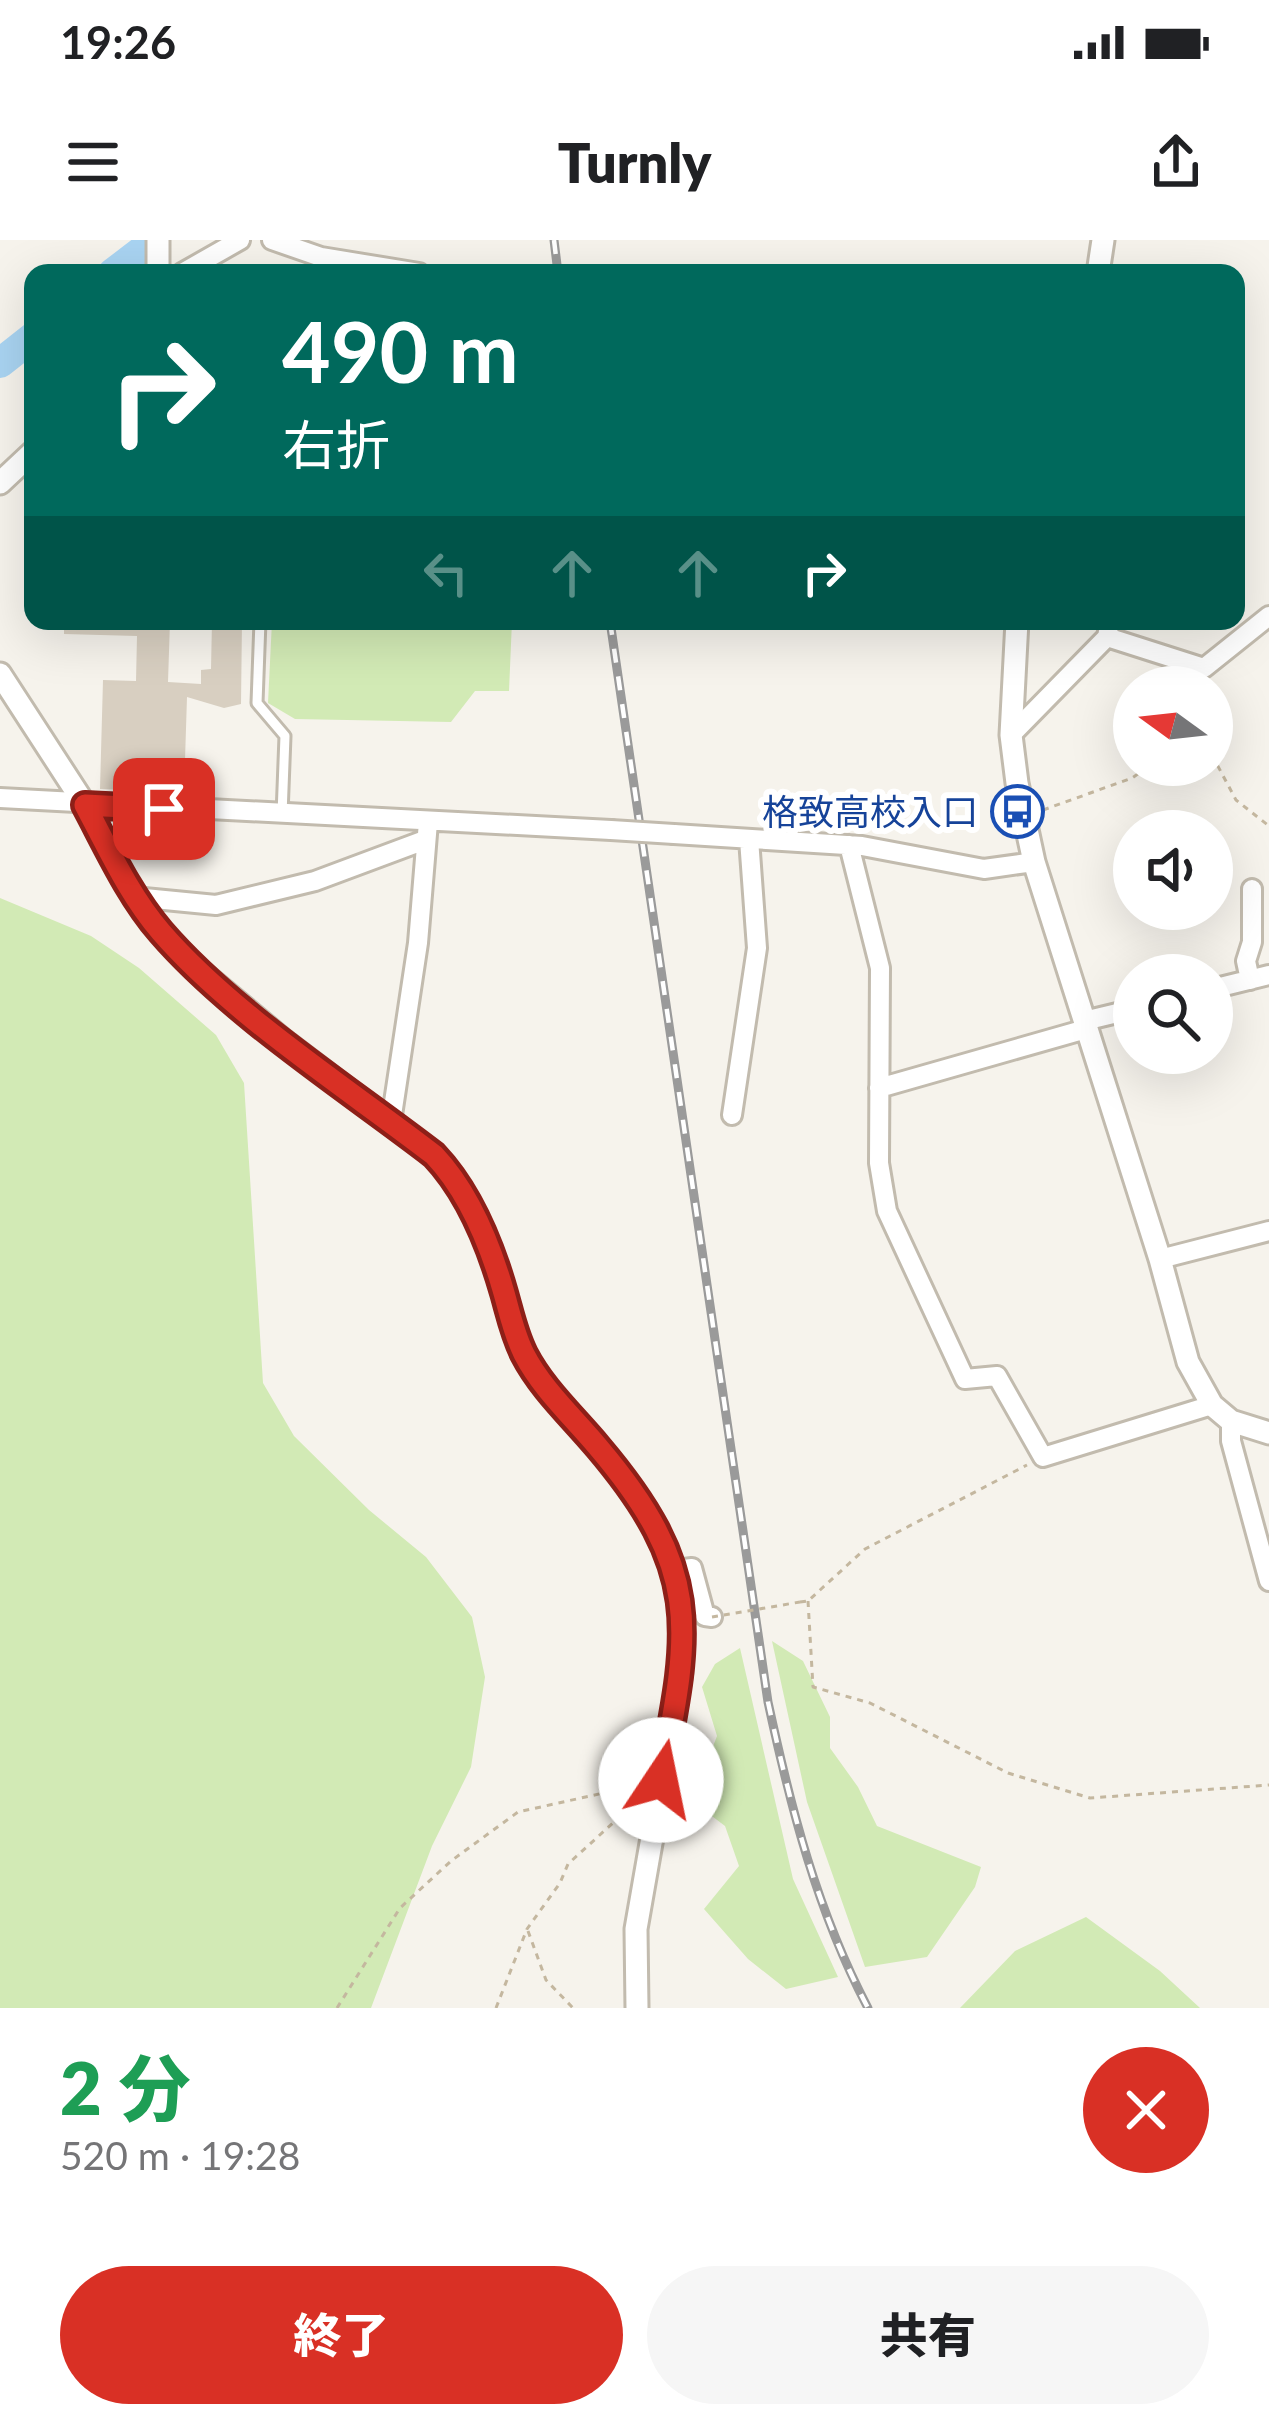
<!DOCTYPE html>
<html lang="ja">
<meta charset="utf-8">
<style>
:root{--surface:#fff;--page:#f6f6f6;--text:#202124;--muted:#757577;--accent:#d93025}
body{margin:0;font-family:Lato,"Noto Sans JP",sans-serif;background:var(--page);color:var(--text);height:100vh;display:flex;flex-direction:column;font-size:45px;white-space:nowrap}
*{box-sizing:border-box;margin:0}
p{font-size:39px;color:var(--muted)}
.icon{flex:none;width:66px;height:66px;fill:none;stroke:currentColor;stroke-width:2;stroke-linecap:round;stroke-linejoin:round}
.map{position:relative;height:1768px;overflow:hidden}
.panel{display:flex;flex-direction:column;background:var(--surface);flex:1}
.panel>*{flex:none}
.hud{position:absolute;left:24px;top:24px;width:1221px;height:366px;border-radius:24px;box-shadow:0 12px 48px #0002;background:#00695c;color:#fff;overflow:hidden}
.needle{width:78px;rotate:285deg}
.buttons{position:absolute;left:1113px;top:426px;display:grid;gap:24px}
.buttons a{display:grid;place-items:center;width:120px;height:120px;border-radius:50%;background:var(--surface);box-shadow:0 12px 48px #0002;font-size:60px}
.pin{position:absolute;display:grid;place-items:center;width:102px;height:102px;color:#fff;margin:-51px;border-radius:24px;box-shadow:0 6px 18px #0006}
.me{position:absolute;width:132px;margin:-66px;rotate:11deg;stroke-linejoin:round;filter:drop-shadow(0 0 9px #0008)}
.turn{display:flex;align-items:center;gap:42px;height:252px;padding:0 60px;font-size:54px}
.turn .icon{width:156px;height:156px;stroke-width:2.5}
.turn b{display:block;font-size:84px;line-height:102px}
.lanes{display:flex;align-items:center;height:114px;padding:0 60px;background:#0003;justify-content:center;gap:60px;direction:ltr}
.lanes .off{opacity:.35}
.round{display:grid;place-items:center;flex:none;width:126px;height:126px;border-radius:63px;background:var(--page)}
.overview{display:flex;align-items:center;justify-content:space-between;height:204px;padding:0 60px}
h1{font-size:72px;font-weight:800;line-height:90px;color:#1e9e55}
.cta{display:flex;gap:24px;margin-top:auto;padding:24px 60px}
.cta a{flex:1;height:138px;border-radius:72px;background:var(--accent);color:#fff;font-size:48px;font-weight:800;line-height:138px;text-align:center}
.cta a+a{background:var(--page);color:var(--text)}
.status{display:flex;justify-content:space-between;align-items:center;height:84px;padding:0 60px;background:var(--surface);direction:ltr}
.status svg{height:33px;fill:currentColor}
header{display:flex;justify-content:space-between;align-items:center;height:156px;padding:0 60px;background:var(--surface);font-size:54px;font-weight:800}
.map>svg:first-child{display:block}
.green{fill:#d2eab5}
.lines{fill:none;stroke-linecap:round;stroke-linejoin:round}
.river{stroke:#a9d4f2;stroke-width:30}
.building{fill:#d8cfc1}
.service-casing{stroke:#c2bbae;stroke-width:15}
.minor-casing{stroke:#c2bbae;stroke-width:24}
.tertiary-casing{stroke:#c2bbae;stroke-width:27}
.path{stroke:#c4b79f;stroke-width:3;stroke-dasharray:6 6;stroke-linecap:butt}
.service{stroke:#fff;stroke-width:9}
.minor{stroke:#fff;stroke-width:18}
.tertiary{stroke:#fff;stroke-width:21}
.rail-casing{stroke:#9a9a9a;stroke-width:9}
.rail{stroke:#fff;stroke-width:4.5;stroke-dasharray:14;stroke-linecap:butt}
.minor-bridge-casing{stroke:#c2bbae;stroke-width:24;stroke-linecap:butt}
.path-bridge{stroke:#c4b79f;stroke-width:3;stroke-dasharray:6 6;stroke-linecap:butt}
.minor-bridge{stroke:#fff;stroke-width:18}
.route-casing{stroke:#8d1f18;stroke-width:30}
.route{stroke:#d93025;stroke-width:21}
.labels{text-anchor:middle;stroke-width:12;stroke-linejoin:round;paint-order:stroke}
.transit-label{font-size:36px;fill:#164399;stroke:#fff;text-anchor:end}
</style>
<div class="status"><b>19:26</b><svg viewBox="0 0 49 12"><path d="M0 12V9h3v3zM5 12V6h3v6zM10 12V3h3v9zM15 12V0h3v12zM26 1h20v11H26zM47 4h2v5h-2z"/></svg></div>
<header><svg class="icon" aria-label="menu" viewBox="0 0 24 24"><path d="M4 6h16M4 12h16M4 18h16"/></svg>Turnly<svg class="icon" aria-label="share" viewBox="0 0 24 24"><path d="M12 15V3M7 8l5-5 5 5M5 13v7h14v-7"/></svg></header>
<div class="map">
<svg width="1269" height="1768" viewBox="0 0 1269 1768">
<rect width="100%" height="100%" fill="#f6f3ec"/>
<path class="green" d="M272 381H512L509 451H475L451 482 295 479 268 463Z
M0 658 91 696 139 728 216 795 244 843 263 1143 294 1196 369 1270 426 1317 472 1377 485 1437 471 1527 432 1606 371 1768H0Z
M772 1401 803 1421 830 1477V1508L858 1547 877 1586 981 1627 975 1647 927 1717 865 1727 807 1562Z
M740 1408 793 1639 838 1737 786 1749 748 1719 704 1669 739 1626 725 1586 692 1561 717 1496 702 1447 715 1424Z
M1086 1677 1160 1731 1200 1768H960L1015 1711Z"/>
<g class="lines">
<path class="river" d="M113 33 156 0
M0 123 33 97"/>
</g>
<path class="building" d="M64 381H170L168 442 201 444V430L211 429 212 381H242L241 464 224 468 187 457 184 552 100 549 103 440 136 441 137 396 64 394Z"/>
<g class="lines">
<defs>
<path id="service" d="M260 381 257 463 285 496 282 575"/>
<path id="minor" d="M272 0 321 17 419 33
M182 33 240 0
M1107 397 1204 428 1269 376
M1011 495 1107 397 1110 381
M0 558 611 590
M674 594 862 606 984 629 1034 622
M849 605 880 728 879 923 887 971 965 1139 997 1136 1043 1217 1212 1165
M134 657 216 665 315 641 425 600
M1250 740 1246 721 1252 702V649
M1212 749 1269 735
M1084 781 1134 769
M879 848 1086 789
M732 875 757 708 749 599
M391 882 418 703 428 582
M1160 1019 1269 991
M1231 1181V1201L1269 1341
M675 1330 692 1328 705 1376 712 1377"/>
<path id="tertiary" d="M158 0V33
M1098 33 1103 0
M0 243 33 212
M1017 381 1011 495 1017 543 1034 622 1160 1019 1188 1122 1212 1165 1231 1181 1269 1193
M0 434 85 565 134 657 160 691 188 721 284 801 434 915C469 952 490 1004 504 1053 510 1074 514 1094 524 1114 542 1149 573 1177 598 1207 659 1279 689 1336 681 1432L636 1689 637 1768"/>
</defs>
<use href="#service" class="service-casing"/>
<use href="#minor" class="minor-casing"/>
<use href="#tertiary" class="tertiary-casing"/>
<path class="path" d="M1212 515 1236 560 1269 586
M1043 570 1132 538 1151 525
M808 1361 813 1447 870 1463 1008 1533 1090 1558 1269 1545
M800 1362 808 1361 865 1309 1027 1225
M528 1691 546 1740 573 1768
M337 1768 400 1668 451 1621 518 1572 644 1544
M496 1768 527 1689 560 1643 568 1624 637 1561"/>
<use href="#service" class="service"/>
<use href="#minor" class="minor"/>
<use href="#tertiary" class="tertiary"/>
<defs>
<path id="rail" d="M554 0 558 33
M610 381 768 1462C791 1569 817 1671 868 1768"/>
</defs>
<use href="#rail" class="rail-casing"/>
<use href="#rail" class="rail"/>
<defs>
<path id="minor-bridge" d="M611 590 674 594"/>
</defs>
<use href="#minor-bridge" class="minor-bridge-casing"/>
<path class="path-bridge" d="M712 1377 800 1362"/>
<use href="#minor-bridge" class="minor-bridge"/>
</g>
<g class="lines">
<defs>
<path id="route" d="M164 569 85 565C108 608 129 655 161 692 232 774 347 848 434 915 469 952 490 1004 504 1053 510 1074 514 1094 524 1114 542 1149 573 1177 598 1207 704 1332 690 1390 661 1540"/>
</defs>
<use href="#route" class="route-casing"/>
<use href="#route" class="route"/>
</g>
<defs>
<symbol id="bus-ring" viewBox="-11 -11 22 22"><circle r="9.5" fill="#fff" stroke="#1a4fb4" stroke-width="1.5"/><path d="M-5-6H5V4H4V6H2V4H-2V6H-4V4H-5ZM-3.5-4V0h7V-4ZM-3.5 1.2v1.5H-2V1.2ZM2 1.2v1.5H3.5V1.2Z" fill="#1a4fb4"/></symbol>
</defs>
<g fill-rule="evenodd">
<use href="#bus-ring" x="988" y="542" width="59" height="59"/>
</g>
<g class="labels">
<g class="transit-label">
<text x="978" y="585">格致高校入口</text>
</g>
</g>
</svg>
<div class="buttons">
<a><svg class="needle" viewBox="-14 -14 28 28"><path d="M0-13l5 13h-10z" fill="#e53935"/><path d="M0 13l5-13h-10z" fill="#757577"/></svg></a>
<a><svg class="icon" aria-label="sound" viewBox="0 0 24 24"><path d="M4 9h4l5-4v14l-5-4H4zM17 9q2 3 0 6"/></svg></a>
<a><svg class="icon" aria-label="search" viewBox="0 0 24 24"><circle cx="10" cy="10" r="6"/><path d="M15 15l6 6"/></svg></a>
</div>
<div class="pin" style="left:164px;top:569px;background:#d93025"><svg class="icon" aria-label="arrive" viewBox="0 0 24 24"><path d="M6 21V4h12l-3 4 3 4H6"/></svg></div>
<svg class="me" style="left:661px;top:1540px" viewBox="-20 -20 40 40"><circle r="19" fill="#fff"/><path d="M0-13L10 11 0 6-10 11z" fill="#d93025"/></svg>
<div class="hud">
<div class="turn"><svg class="icon" aria-label="right" viewBox="0 0 24 24"><path d="M7 20v-9h11M14 6l5 5-5 5"/></svg><div><b>490 m</b>右折</div></div>
<div class="lanes"><svg class="icon off" aria-label="left" viewBox="0 0 24 24"><path d="M17 20v-9H6M10 6l-5 5 5 5"/></svg><svg class="icon off" aria-label="ahead" viewBox="0 0 24 24"><path d="M12 20V5M6 11l6-6 6 6"/></svg><svg class="icon off" aria-label="ahead" viewBox="0 0 24 24"><path d="M12 20V5M6 11l6-6 6 6"/></svg><svg class="icon" aria-label="right" viewBox="0 0 24 24"><path d="M7 20v-9h11M14 6l5 5-5 5"/></svg></div>
</div>
</div>
<section class="panel">
<div class="overview"><div><h1>2 分</h1><p>520 m · 19:28</p></div><a class="round" style="background:#d93025;color:#fff"><svg class="icon" aria-label="close" viewBox="0 0 24 24"><path d="M6 6l12 12M18 6L6 18"/></svg></a></div>
<div class="cta"><a>終了</a><a>共有</a></div>
</section>
